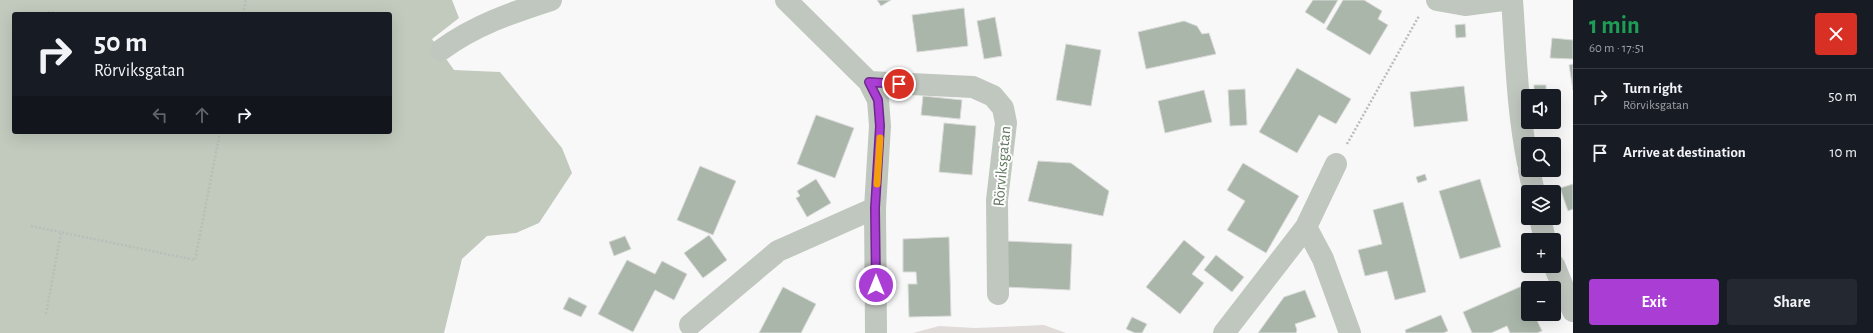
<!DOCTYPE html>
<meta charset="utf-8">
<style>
:root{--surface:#171b24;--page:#242831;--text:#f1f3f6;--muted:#9ea1a6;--line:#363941;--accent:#a93dd4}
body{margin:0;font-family:"Alegreya Sans",sans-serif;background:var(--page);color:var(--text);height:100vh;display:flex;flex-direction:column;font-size:15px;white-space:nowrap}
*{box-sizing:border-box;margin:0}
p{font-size:13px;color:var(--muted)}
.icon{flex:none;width:22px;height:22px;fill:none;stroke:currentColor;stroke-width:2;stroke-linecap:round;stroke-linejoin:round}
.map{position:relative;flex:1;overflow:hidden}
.details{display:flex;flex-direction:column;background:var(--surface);width:300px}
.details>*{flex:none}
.banner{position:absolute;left:12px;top:12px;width:380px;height:122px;border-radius:4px;box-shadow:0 4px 16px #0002;background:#171b24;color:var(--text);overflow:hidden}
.controls{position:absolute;left:1521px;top:89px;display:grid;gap:8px}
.controls a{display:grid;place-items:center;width:40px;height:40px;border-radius:4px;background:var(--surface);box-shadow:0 4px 16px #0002;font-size:20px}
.pin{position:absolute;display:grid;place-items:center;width:34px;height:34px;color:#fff;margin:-17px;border:2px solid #fff;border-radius:50%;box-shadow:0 1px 4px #0007}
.me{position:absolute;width:44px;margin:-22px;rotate:0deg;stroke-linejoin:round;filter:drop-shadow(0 0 3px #0008)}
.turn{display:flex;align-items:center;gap:14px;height:84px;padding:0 16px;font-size:18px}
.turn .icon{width:52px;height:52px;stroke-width:2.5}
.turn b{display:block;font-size:28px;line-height:34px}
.lanes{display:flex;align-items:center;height:38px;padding:0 16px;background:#0003;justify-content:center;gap:20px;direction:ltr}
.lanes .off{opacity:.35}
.round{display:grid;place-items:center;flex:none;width:42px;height:42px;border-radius:4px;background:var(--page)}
.headline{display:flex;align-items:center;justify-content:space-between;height:68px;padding:0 16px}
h1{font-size:24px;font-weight:600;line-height:30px;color:#1e9e55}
.primary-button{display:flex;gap:8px;margin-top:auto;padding:8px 16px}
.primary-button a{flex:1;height:46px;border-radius:4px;background:var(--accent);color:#fff;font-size:16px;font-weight:600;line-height:46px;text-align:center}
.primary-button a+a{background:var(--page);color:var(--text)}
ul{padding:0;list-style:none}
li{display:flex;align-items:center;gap:12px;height:56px;padding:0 16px;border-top:1px solid var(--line)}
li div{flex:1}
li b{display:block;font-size:15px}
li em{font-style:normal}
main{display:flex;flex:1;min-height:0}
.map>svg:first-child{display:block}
.green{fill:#e0dad9}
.water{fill:#c1cabd;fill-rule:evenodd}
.building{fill:#a9b6a9;stroke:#dbdadb}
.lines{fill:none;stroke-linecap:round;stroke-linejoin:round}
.path{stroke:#b8beb8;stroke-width:2.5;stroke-dasharray:2 2;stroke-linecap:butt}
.minor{stroke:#c0c7bf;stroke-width:22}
.route-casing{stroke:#6e288a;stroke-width:10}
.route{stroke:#a93dd4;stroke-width:7}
.slow{stroke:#f59e0b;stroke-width:7}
.labels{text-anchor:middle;stroke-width:4;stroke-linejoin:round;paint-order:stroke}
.street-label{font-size:16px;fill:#647a62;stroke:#fff}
</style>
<main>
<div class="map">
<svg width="1573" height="333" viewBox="0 0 1573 333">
<rect width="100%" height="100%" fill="#f9f8f9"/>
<path class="green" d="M1044 325 1066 333H913L939 326 975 328Z"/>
<path class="water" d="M0 0H452L459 18 432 39 454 70 500 72 562 148 572 173 539 223 516 233 487 236 462 259 444 333H0ZM14 14H390V132H14Z"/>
<path class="building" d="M877 0H891L881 6Z
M1313 0H1338L1324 24 1305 12Z
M1343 0H1364L1382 11 1378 19 1388 25 1370 55 1326 29Z
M964 8 968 46 917 52 912 15Z
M995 17 1002 56 984 59 977 21Z
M1184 21 1197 26 1202 34 1209 33 1216 54 1146 69 1138 32Z
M1465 24 1466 37 1456 38 1455 25Z
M1552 38 1573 40V59L1550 58Z
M1066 44 1101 50 1091 106 1056 100Z
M1573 64V90L1569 65Z
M1297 68 1351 99 1336 124 1319 115 1297 153 1259 132Z
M1534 85H1546V93H1534Z
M1464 86 1468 121 1414 127 1410 92Z
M1245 89 1247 125 1230 126 1228 90Z
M1204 90 1212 122 1165 133 1158 101Z
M923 96 962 100 960 119 921 115Z
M816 115 854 128 835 178 797 164Z
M944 123 976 126 972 175 939 172Z
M1038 161 1071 163 1109 191 1103 216 1028 201Z
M1243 163 1299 196 1266 253 1227 230 1245 201 1227 190Z
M700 166 736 181 713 235 677 220Z
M1425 174 1427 180 1418 183 1416 177Z
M816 179 831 203 807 217 796 198 800 196 797 191Z
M1480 179 1501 247 1460 259 1439 191Z
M1573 184V209L1568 211 1560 188Z
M1403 202 1426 292 1395 300 1387 271 1365 276 1358 250 1382 244 1373 210Z
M709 235 727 260 703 278 684 253Z
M625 236 631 249 614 256 609 242Z
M949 237 951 316 909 317 908 284H917L916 272H903V239Z
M1184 240 1205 257 1192 274 1204 283 1180 314 1146 287Z
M1006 241 1072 244 1070 290 1004 287Z
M1216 255 1244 277 1232 292 1204 270Z
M627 260 655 274 662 261 687 274 674 300 655 290 633 332 598 314Z
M1522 286 1528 299V314H1534L1542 331 1537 333H1510L1507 326 1491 333H1472L1463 312Z
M783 287 816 304 801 333H759Z
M1305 290 1316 317 1295 324 1297 330 1296 333H1258L1284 297Z
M569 297 587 306 581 317 563 309Z
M1441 315 1448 331 1443 333H1406L1405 330Z
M1132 317 1147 324 1142 333H1135L1126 329Z"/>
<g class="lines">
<path class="path" d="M48 12 69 14
M243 14 246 0
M1347 144 1419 16
M31 226 195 260 220 132
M46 314 61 233"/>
<path class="minor" d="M786 0 869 82 878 100 880 126 875 208 876 333
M1437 0 1465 5 1503 0
M1512 0C1516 54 1517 109 1528 163
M441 50C475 25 511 13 551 0
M869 82 973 87 993 96 1003 108 1006 123 997 200 998 294
M1529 170 1534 192
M1540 218 1545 240
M1306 227 1323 259 1350 333
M1554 265 1573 311
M690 325 778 251 875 208
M1224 333 1306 227 1336 164"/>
</g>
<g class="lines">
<defs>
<path id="route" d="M876 285 875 208 880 126 878 100 869 82 899 84"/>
</defs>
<use href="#route" class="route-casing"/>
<use href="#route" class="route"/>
<path class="slow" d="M877 184 880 138"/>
</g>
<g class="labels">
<g class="street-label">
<text transform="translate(1001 166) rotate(-85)" y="6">Rörviksgatan</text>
</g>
</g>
</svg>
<div class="controls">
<a><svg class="icon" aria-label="sound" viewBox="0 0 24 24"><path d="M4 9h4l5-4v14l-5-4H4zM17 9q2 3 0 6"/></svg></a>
<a><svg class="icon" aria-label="search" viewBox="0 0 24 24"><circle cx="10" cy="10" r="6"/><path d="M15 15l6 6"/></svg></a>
<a><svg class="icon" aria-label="layers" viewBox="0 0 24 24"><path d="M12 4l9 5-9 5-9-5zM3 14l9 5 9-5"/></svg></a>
<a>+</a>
<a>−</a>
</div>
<div class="pin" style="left:899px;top:84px;background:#d93025"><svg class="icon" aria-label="arrive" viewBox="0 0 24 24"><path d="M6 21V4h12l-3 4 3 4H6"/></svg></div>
<svg class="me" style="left:876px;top:285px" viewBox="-20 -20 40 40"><circle r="17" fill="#a93dd4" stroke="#fff" stroke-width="3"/><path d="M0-11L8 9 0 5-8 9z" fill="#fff"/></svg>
<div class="banner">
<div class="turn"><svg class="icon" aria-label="right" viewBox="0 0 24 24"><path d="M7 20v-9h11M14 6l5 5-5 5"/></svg><div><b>50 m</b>Rörviksgatan</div></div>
<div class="lanes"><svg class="icon off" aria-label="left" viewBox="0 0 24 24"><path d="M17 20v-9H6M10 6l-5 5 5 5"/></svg><svg class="icon off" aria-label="ahead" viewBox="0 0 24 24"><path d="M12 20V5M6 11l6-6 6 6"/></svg><svg class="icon" aria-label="right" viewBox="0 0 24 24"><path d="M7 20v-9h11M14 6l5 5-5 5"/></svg></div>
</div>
</div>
<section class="details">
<div class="headline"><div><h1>1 min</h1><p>60 m · 17:51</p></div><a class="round" style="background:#d93025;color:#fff"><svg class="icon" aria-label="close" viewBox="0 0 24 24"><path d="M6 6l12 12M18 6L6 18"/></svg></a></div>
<ul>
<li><svg class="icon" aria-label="right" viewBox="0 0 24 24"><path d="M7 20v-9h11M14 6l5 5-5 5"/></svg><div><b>Turn right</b><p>Rörviksgatan</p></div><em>50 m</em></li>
<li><svg class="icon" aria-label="arrive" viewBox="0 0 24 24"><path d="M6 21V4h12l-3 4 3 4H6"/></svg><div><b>Arrive at destination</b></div><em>10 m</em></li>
</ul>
<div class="primary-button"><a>Exit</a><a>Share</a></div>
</section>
</main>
